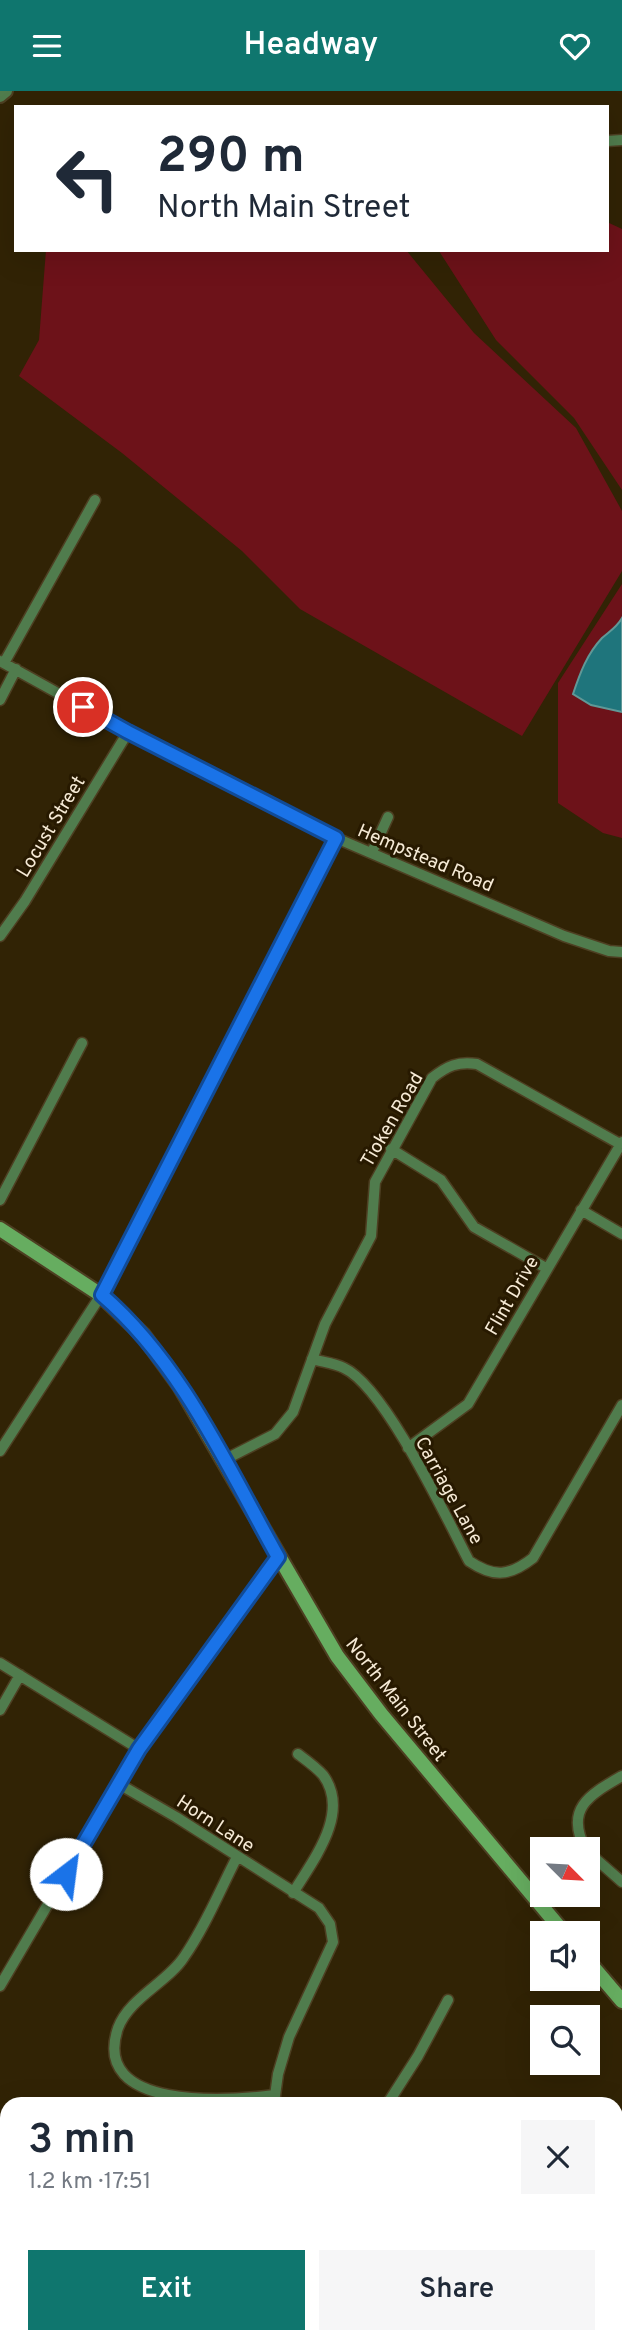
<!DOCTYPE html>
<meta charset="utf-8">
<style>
:root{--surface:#fff;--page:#f6f6f7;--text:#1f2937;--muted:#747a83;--accent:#0f766e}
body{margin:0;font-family:Overpass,sans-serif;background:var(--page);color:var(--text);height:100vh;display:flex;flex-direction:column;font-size:26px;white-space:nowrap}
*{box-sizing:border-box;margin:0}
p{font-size:23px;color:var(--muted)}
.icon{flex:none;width:38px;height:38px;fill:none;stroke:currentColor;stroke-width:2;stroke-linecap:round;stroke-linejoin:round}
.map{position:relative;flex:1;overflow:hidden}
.details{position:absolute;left:0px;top:2006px;width:623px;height:247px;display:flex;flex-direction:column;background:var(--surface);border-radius:21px 21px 0 0;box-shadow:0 7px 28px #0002}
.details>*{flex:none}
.guide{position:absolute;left:14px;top:14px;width:595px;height:147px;border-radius:0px;box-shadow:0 7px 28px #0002;background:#fff;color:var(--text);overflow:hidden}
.needle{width:46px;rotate:114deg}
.buttons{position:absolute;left:530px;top:1746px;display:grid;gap:14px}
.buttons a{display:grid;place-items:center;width:70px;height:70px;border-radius:0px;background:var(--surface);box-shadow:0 7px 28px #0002;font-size:35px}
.pin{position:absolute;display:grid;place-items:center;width:60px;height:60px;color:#fff;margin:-30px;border:4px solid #fff;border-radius:50%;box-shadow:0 2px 7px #0007}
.me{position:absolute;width:77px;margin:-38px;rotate:30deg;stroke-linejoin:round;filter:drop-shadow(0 0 5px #0008)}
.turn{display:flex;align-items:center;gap:24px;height:147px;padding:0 28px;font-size:32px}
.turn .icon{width:91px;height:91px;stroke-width:2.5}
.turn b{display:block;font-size:49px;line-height:60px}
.round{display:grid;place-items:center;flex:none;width:74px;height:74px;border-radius:0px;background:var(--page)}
.head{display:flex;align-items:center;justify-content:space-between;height:119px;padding:0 28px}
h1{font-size:42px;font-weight:600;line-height:52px}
.button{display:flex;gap:14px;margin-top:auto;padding:14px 28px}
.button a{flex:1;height:80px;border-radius:0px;background:var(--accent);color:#fff;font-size:28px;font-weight:600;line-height:80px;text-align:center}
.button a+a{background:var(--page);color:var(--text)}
header{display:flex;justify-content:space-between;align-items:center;height:91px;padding:0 28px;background:var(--accent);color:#fff;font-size:32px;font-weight:600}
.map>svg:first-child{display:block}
.green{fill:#6d1219}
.water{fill:#1f757c;stroke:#609897;stroke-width:2}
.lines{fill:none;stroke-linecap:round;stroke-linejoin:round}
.minor-casing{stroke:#4d3f22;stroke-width:13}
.tertiary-casing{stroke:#4d3f22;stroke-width:16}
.secondary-casing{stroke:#4d3f22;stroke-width:18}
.minor{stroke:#507c4d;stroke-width:10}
.tertiary{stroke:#507c4d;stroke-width:12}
.secondary{stroke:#66ad60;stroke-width:14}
.route-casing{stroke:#114b97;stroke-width:18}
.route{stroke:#1a73e8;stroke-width:12}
.labels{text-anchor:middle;stroke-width:6;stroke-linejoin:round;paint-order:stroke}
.street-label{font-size:19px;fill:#f6ead5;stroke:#271900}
</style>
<header><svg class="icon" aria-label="menu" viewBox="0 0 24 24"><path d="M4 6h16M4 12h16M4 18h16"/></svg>Headway<svg class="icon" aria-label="heart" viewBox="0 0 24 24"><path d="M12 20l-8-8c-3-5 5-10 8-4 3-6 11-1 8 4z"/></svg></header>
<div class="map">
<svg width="622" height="2251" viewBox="0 0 622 2251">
<rect width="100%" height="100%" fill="#312305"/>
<path class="green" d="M607 131 622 138V399L574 327 496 249 439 160 607 159Z
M46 159H406L474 242 576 337 622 420V480L522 645 300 518 242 460 122 362 19 285 39 249Z
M622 493V747L603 742 558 712V592Z"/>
<path class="water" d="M622 527V621L591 614 573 603C580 582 587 563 602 547 610 540 617 536 622 527Z"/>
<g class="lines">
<defs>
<path id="minor" d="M607 50 622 49
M0 570 128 641 336 747 564 845 609 860 622 861
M4 572 95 409
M0 609 16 578
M372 761 388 726
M0 845 25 810 128 641
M391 1058 441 1089 474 1136 546 1177
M0 1109 82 952
M581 1119 622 1143
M312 1268C322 1271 334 1272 344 1277 385 1296 446 1426 469 1470 494 1487 510 1485 533 1467L622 1314
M408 1357 468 1313 622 1051
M0 1360 101 1204 336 747
M224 1369 275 1343 293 1321 325 1233 371 1145 375 1091 432 987C447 975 458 970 477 973L620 1053
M0 1572 139 1658
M0 1619 20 1584
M119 1693 176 1726 319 1817 330 1833 333 1851 289 1946 278 1983 274 2012
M586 1759C564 1718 589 1704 622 1685
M588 1761 622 1791
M237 1766C220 1799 205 1836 184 1866 168 1891 129 1907 118 1937 90 2020 228 2010 274 2004
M293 1802C313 1769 351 1722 323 1684 316 1676 306 1669 298 1663
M0 1895 139 1658 278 1467
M388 2012 418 1965 448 1909
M0 2124 7 2125
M0 2184 7 2172
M343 2245 353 2251
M574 2245 585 2251
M122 2251 128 2245
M619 2251 622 2242"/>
<path id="tertiary" d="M0 5 6 0"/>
<path id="secondary" d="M0 1138 101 1204 143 1244 180 1295 337 1565 381 1623 565 1843
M588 1870 622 1910"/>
</defs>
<use href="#minor" class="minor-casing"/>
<use href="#tertiary" class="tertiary-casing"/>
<use href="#secondary" class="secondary-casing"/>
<use href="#minor" class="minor"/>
<use href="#tertiary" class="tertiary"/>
<use href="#secondary" class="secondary"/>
</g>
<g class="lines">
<defs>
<path id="route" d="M66 1783 139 1658 278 1466C227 1375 182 1273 102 1204L336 747 128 641 83 616"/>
</defs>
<use href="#route" class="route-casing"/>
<use href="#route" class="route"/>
</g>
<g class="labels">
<g class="street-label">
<text transform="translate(50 735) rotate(-59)" y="7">Locust Street</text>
<text transform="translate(426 766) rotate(23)" y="7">Hempstead Road</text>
<text transform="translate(391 1028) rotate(-60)" y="7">Tioken Road</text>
<text transform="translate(511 1204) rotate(-60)" y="7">Flint Drive</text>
<text transform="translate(450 1399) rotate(61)" y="7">Carriage Lane</text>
<text transform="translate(397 1608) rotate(52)" y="7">North Main Street</text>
<text transform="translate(216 1732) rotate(33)" y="7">Horn Lane</text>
</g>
</g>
</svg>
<div class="buttons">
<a><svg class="needle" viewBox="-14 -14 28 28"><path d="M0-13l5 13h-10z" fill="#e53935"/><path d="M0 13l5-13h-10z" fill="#747a83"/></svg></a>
<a><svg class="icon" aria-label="sound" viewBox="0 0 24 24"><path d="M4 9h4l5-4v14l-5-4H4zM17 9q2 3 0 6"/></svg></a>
<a><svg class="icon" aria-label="search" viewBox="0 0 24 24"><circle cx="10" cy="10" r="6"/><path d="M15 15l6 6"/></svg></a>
</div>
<div class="pin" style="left:83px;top:616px;background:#d93025"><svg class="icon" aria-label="arrive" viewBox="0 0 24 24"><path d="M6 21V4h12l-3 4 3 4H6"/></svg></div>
<svg class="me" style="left:66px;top:1783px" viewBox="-20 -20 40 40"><circle r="19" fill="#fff"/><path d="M0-13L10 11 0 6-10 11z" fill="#1a73e8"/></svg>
<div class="guide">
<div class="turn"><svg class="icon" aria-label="left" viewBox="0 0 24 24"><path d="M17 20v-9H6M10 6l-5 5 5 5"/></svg><div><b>290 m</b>North Main Street</div></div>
</div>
<section class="details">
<div class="head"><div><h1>3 min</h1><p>1.2 km · 17:51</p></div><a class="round"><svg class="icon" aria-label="close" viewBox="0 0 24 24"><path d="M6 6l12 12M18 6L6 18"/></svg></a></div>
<div class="button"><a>Exit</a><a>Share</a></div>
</section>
</div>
